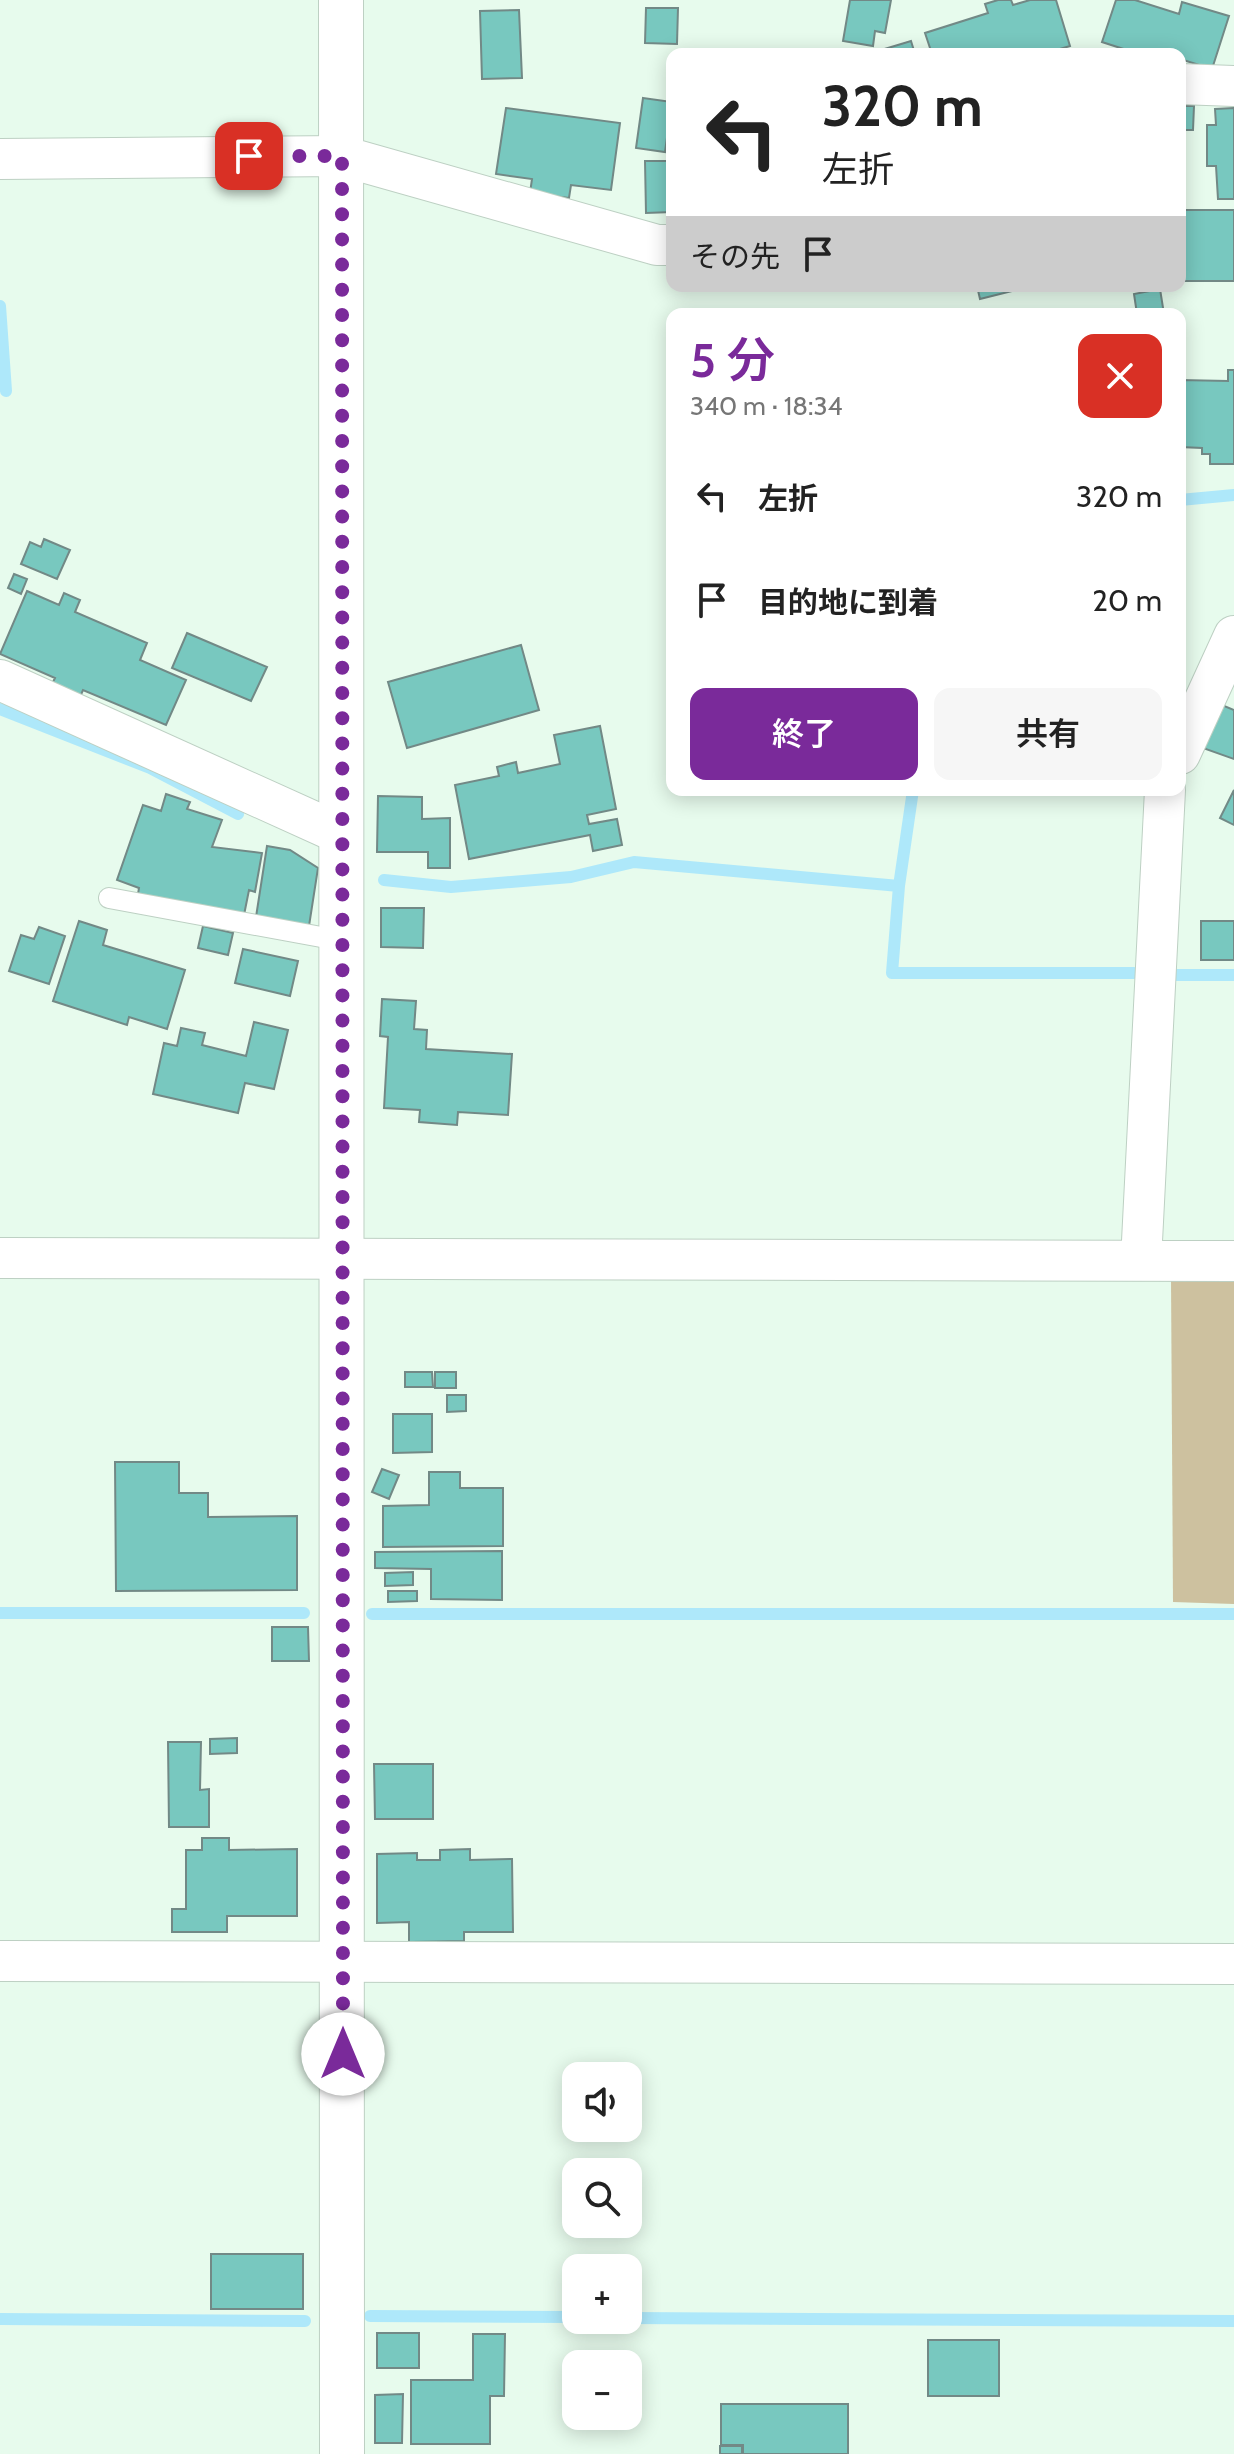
<!DOCTYPE html>
<html lang="ja">
<meta charset="utf-8">
<style>
:root{--surface:#fff;--page:#f6f6f6;--text:#222;--muted:#767676;--accent:#7a2a9a}
body{margin:0;font-family:Cabin,"Noto Sans JP",sans-serif;background:var(--page);color:var(--text);height:100vh;display:flex;flex-direction:column;font-size:30px;white-space:nowrap}
*{box-sizing:border-box;margin:0}
p{font-size:26px;color:var(--muted)}
.icon{flex:none;width:44px;height:44px;fill:none;stroke:currentColor;stroke-width:2;stroke-linecap:round;stroke-linejoin:round}
.map{position:relative;flex:1;overflow:hidden}
.details{position:absolute;left:666px;top:308px;width:520px;height:488px;display:flex;flex-direction:column;background:var(--surface);border-radius:16px;box-shadow:0 4px 20px #0003}
.details>*{flex:none}
.top-card{position:absolute;left:666px;top:48px;width:520px;height:244px;border-radius:16px;box-shadow:0 4px 20px #0003;background:#fff;color:var(--text);overflow:hidden}
.controls{position:absolute;left:562px;top:2062px;display:grid;gap:16px}
.controls a{display:grid;place-items:center;width:80px;height:80px;border-radius:16px;background:var(--surface);box-shadow:0 4px 20px #0003;font-size:40px}
.pin{position:absolute;display:grid;place-items:center;width:68px;height:68px;color:#fff;margin:-34px;border-radius:16px;box-shadow:0 4px 12px #0006}
.me{position:absolute;width:88px;margin:-44px;rotate:0deg;stroke-linejoin:round;filter:drop-shadow(0 0 6px #0008)}
.turn{display:flex;align-items:center;gap:28px;height:168px;padding:0 24px;font-size:36px}
.turn .icon{width:104px;height:104px;stroke-width:2.5}
.turn b{display:block;font-size:56px;line-height:68px}
.then{display:flex;align-items:center;height:76px;padding:0 24px;background:#0003;gap:16px;font-size:30px}
.round{display:grid;place-items:center;flex:none;width:84px;height:84px;border-radius:16px;background:var(--page)}
.head{display:flex;align-items:center;justify-content:space-between;height:136px;padding:0 24px}
h1{font-size:48px;font-weight:600;line-height:60px;color:var(--accent)}
.primary-button{display:flex;gap:16px;margin-top:auto;padding:16px 24px}
.primary-button a{flex:1;height:92px;border-radius:16px;background:var(--accent);color:#fff;font-size:32px;font-weight:600;line-height:92px;text-align:center}
.primary-button a+a{background:var(--page);color:var(--text)}
ul{padding:0;list-style:none}
li{display:flex;align-items:center;gap:24px;height:104px;padding:0 24px}
li div{flex:1}
li b{display:block;font-size:30px}
li em{font-style:normal}
.map>svg:first-child{display:block}
.green{fill:#cdc19f}
.lines{fill:none;stroke-linecap:round;stroke-linejoin:round}
.stream{stroke:#aee8fa;stroke-width:12}
.building{fill:#78c8bf;stroke:#728986;stroke-width:2}
.service-casing{stroke:#bdd0c3;stroke-width:22}
.minor-casing{stroke:#bdd0c3;stroke-width:42}
.tertiary-casing{stroke:#bdd0c3;stroke-width:46}
.service{stroke:#fff;stroke-width:20}
.minor{stroke:#fff;stroke-width:40}
.tertiary{stroke:#fff;stroke-width:44}
.route{stroke:#7a2a9a;stroke-width:14;stroke-dasharray:0 25.2}
</style>
<div class="map">
<svg width="1234" height="2454" viewBox="0 0 1234 2454">
<rect width="100%" height="100%" fill="#e7fbed"/>
<path class="green" d="M1234 1276V1604L1173 1602 1171 1277Z"/>
<g class="lines">
<path class="stream" d="M0 306 6 391
M1180 500 1234 495
M0 709 150 768 238 814
M384 880 451 887 571 877 634 862 899 886 913 790
M899 886 892 973H1134
M1172 975H1234
M0 1613H304
M372 1614H1234
M370 2316 576 2317
M628 2318 1234 2321
M0 2319 305 2321"/>
</g>
<path class="building" d="M850 0H891L885 33 875 31 873 46 843 41Z
M998 0H1011L1013 5 1030 0H1056L1070 46 1043 54H932L925 33 988 13 985 4Z
M1116 0H1135L1179 14 1182 2 1229 16 1212 69 1180 59V54H1139L1102 42Z
M646 8H678L677 44 645 43Z
M519 10 522 78 482 79 480 11Z
M911 41 915 54H879L878 51Z
M643 98 672 102 665 152 636 148Z
M1180 106H1194L1193 130H1180Z
M506 108 620 123 611 190 571 185 569 198 530 193 532 179 496 174Z
M1234 108V199H1218L1216 166H1207V125H1216L1215 109Z
M670 152H672V212L646 213 645 161H670Z
M1180 210H1234V281H1180Z
M977 286H1015L1016 290 980 299Z
M1160 289 1164 314H1137L1134 294Z
M1228 370H1234V464H1210V454H1202V448L1180 447V380L1228 381Z
M44 539 70 550 57 579 21 564 30 542 41 547Z
M14 574 27 579 21 594 8 588Z
M27 591 59 605 64 593 80 600 75 612 147 643 140 660 186 680 166 725 83 690 80 697 52 684 55 678 0 654Z
M187 633 267 667 251 701 172 668Z
M521 645 539 710 407 748 388 682Z
M1217 703 1234 710V759L1200 747Z
M600 726 616 809 587 815 589 824 617 819 622 845 593 851 590 835 469 859 455 785 499 776 497 767 516 762 518 773 560 764 554 735Z
M1234 790V825L1220 818Z
M166 794 190 802 187 809 222 820 212 847 262 853 255 892 249 890 244 915 138 894 139 888 117 880 143 805 161 811Z
M378 796 422 797V819L450 818V868H428V852H377Z
M267 846 290 850 318 868 309 926 256 917Z
M381 908H424L423 948 381 947Z
M79 921 107 930 103 945 185 970 167 1029 129 1017 127 1025 53 1001Z
M1201 921H1234V960H1201Z
M203 926 233 933 228 955 198 948Z
M39 927 65 936 49 984 9 971 21 935 34 939Z
M243 949 298 961 290 996 235 983Z
M382 999 416 1001 414 1029 427 1030 426 1049 512 1054 508 1115 458 1112 457 1125 419 1122 420 1110 384 1108 388 1037 380 1036Z
M254 1022 288 1030 274 1089 245 1083 238 1113 153 1094 164 1043 177 1046 181 1028 205 1033 202 1045 246 1056Z
M405 1372H432L433 1387H405Z
M435 1372H456V1388H435Z
M447 1395H466V1411L447 1412Z
M393 1414H432V1452L393 1453Z
M115 1462H179V1493H208V1517L297 1516V1590L116 1591Z
M382 1469 399 1475 389 1499 372 1492Z
M429 1472H460V1488H503V1546L383 1547V1506L429 1505Z
M502 1551V1600L431 1599V1569L375 1568V1552Z
M413 1572V1585L385 1586V1573Z
M388 1591H417V1601L388 1602Z
M272 1627H308L309 1661H272Z
M237 1738V1753L210 1754V1739Z
M168 1742H201L200 1790 209 1789V1827H169Z
M374 1764H433V1819H375Z
M202 1838H229V1850L297 1849V1916H227V1932H172V1909H186V1850H202Z
M470 1849V1860L512 1859 513 1932H464V1941L409 1942V1922L377 1923V1854L417 1853V1860H440V1850Z
M211 2254H303V2309H211Z
M377 2333H419V2368H377Z
M473 2334H505L504 2396H490V2444H411V2380H473Z
M928 2340H999V2396H928Z
M403 2394 402 2443H375V2395Z
M721 2404H848V2454H743V2445H721Z
M720 2446H742V2454H720Z"/>
<g class="lines">
<defs>
<path id="service" d="M109 898 343 941"/>
<path id="minor" d="M1180 84 1234 86
M0 159 342 156 657 245H672
M0 680 343 835
M1180 754 1234 636
M0 1258 1234 1261
M1141 1261 1165 790
M0 1961 1234 1964"/>
<path id="tertiary" d="M341 0 342 2454"/>
</defs>
<use href="#service" class="service-casing"/>
<use href="#minor" class="minor-casing"/>
<use href="#tertiary" class="tertiary-casing"/>
<use href="#service" class="service"/>
<use href="#minor" class="minor"/>
<use href="#tertiary" class="tertiary"/>
</g>
<g class="lines">
<path class="route" d="M249 156H342L343 2054"/>
</g>
</svg>
<div class="controls">
<a><svg class="icon" aria-label="sound" viewBox="0 0 24 24"><path d="M4 9h4l5-4v14l-5-4H4zM17 9q2 3 0 6"/></svg></a>
<a><svg class="icon" aria-label="search" viewBox="0 0 24 24"><circle cx="10" cy="10" r="6"/><path d="M15 15l6 6"/></svg></a>
<a>+</a>
<a>−</a>
</div>
<div class="pin" style="left:249px;top:156px;background:#d93025"><svg class="icon" aria-label="arrive" viewBox="0 0 24 24"><path d="M6 21V4h12l-3 4 3 4H6"/></svg></div>
<svg class="me" style="left:343px;top:2054px" viewBox="-20 -20 40 40"><circle r="19" fill="#fff"/><path d="M0-13L10 11 0 6-10 11z" fill="#7a2a9a"/></svg>
<div class="top-card">
<div class="turn"><svg class="icon" aria-label="left" viewBox="0 0 24 24"><path d="M17 20v-9H6M10 6l-5 5 5 5"/></svg><div><b>320 m</b>左折</div></div>
<div class="then">その先<svg class="icon" aria-label="arrive" viewBox="0 0 24 24"><path d="M6 21V4h12l-3 4 3 4H6"/></svg></div>
</div>
<section class="details">
<div class="head"><div><h1>5 分</h1><p>340 m · 18:34</p></div><a class="round" style="background:#d93025;color:#fff"><svg class="icon" aria-label="close" viewBox="0 0 24 24"><path d="M6 6l12 12M18 6L6 18"/></svg></a></div>
<ul>
<li><svg class="icon" aria-label="left" viewBox="0 0 24 24"><path d="M17 20v-9H6M10 6l-5 5 5 5"/></svg><div><b>左折</b></div><em>320 m</em></li>
<li><svg class="icon" aria-label="arrive" viewBox="0 0 24 24"><path d="M6 21V4h12l-3 4 3 4H6"/></svg><div><b>目的地に到着</b></div><em>20 m</em></li>
</ul>
<div class="primary-button"><a>終了</a><a>共有</a></div>
</section>
</div>
